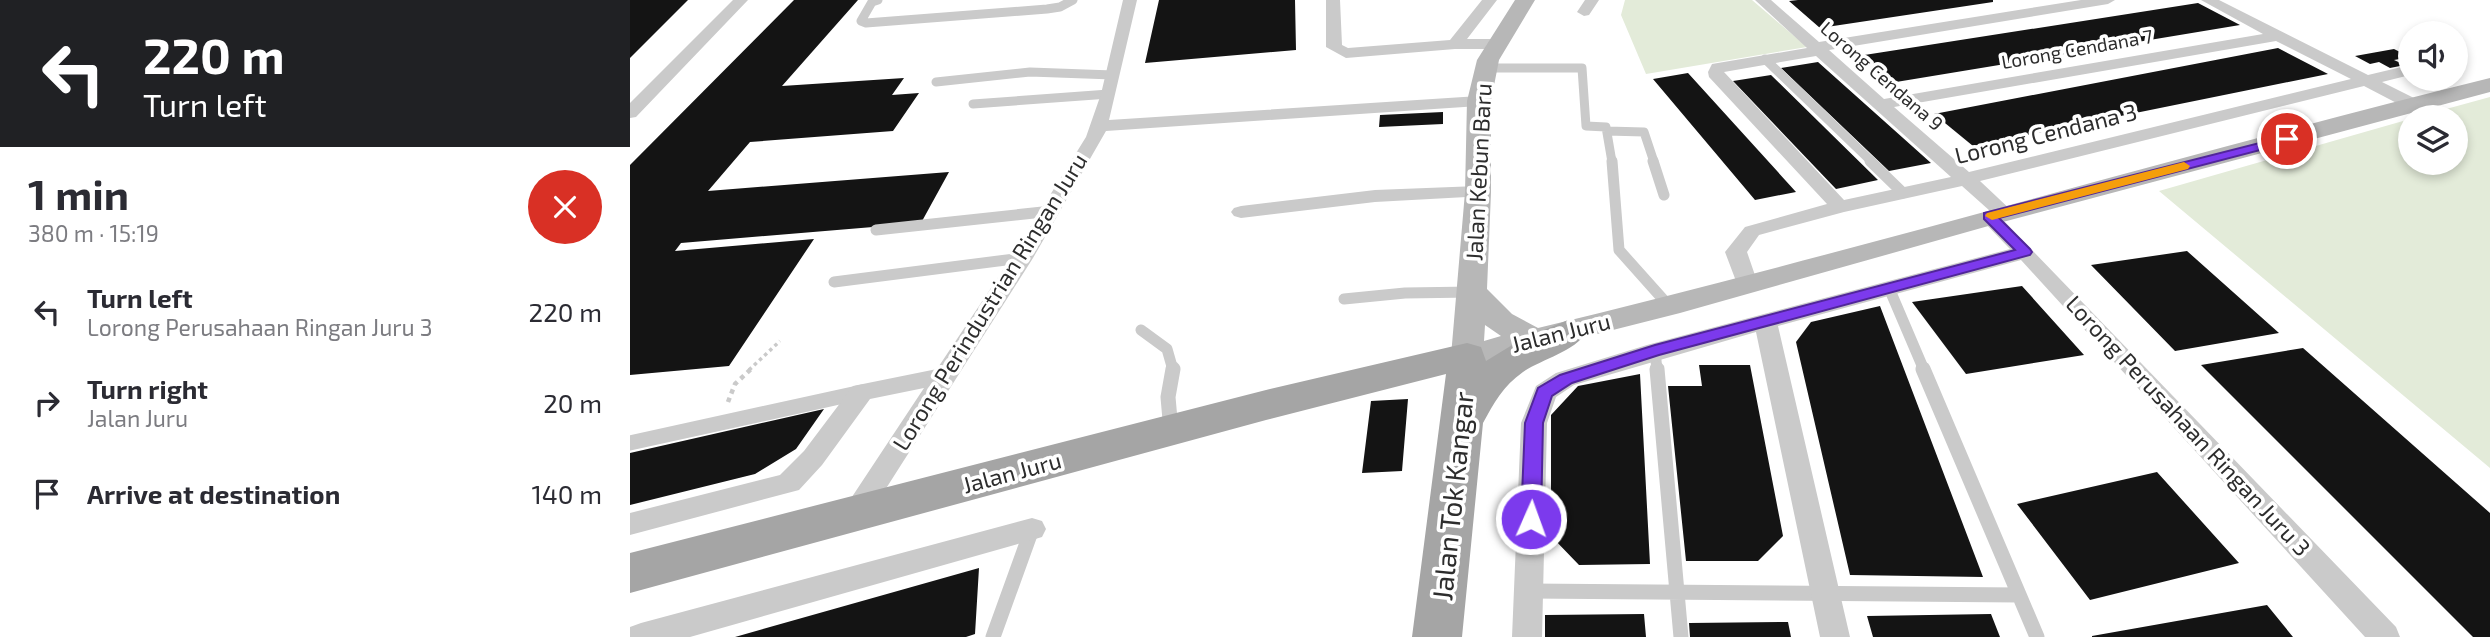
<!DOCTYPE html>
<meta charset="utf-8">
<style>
:root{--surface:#fff;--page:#f7f7f7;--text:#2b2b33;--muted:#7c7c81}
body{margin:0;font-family:"Exo 2",sans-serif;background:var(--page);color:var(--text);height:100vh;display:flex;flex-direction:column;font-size:26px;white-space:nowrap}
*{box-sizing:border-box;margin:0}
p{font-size:23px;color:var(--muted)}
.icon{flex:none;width:38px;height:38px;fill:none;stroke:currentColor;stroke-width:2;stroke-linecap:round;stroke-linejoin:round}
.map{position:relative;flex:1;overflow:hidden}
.sheet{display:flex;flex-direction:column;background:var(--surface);width:630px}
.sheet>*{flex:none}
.guide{background:#202124;color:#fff;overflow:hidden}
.buttons{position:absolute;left:1768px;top:21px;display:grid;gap:14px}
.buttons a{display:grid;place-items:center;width:70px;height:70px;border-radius:50%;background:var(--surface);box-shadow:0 4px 10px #0003;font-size:35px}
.pin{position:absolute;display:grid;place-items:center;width:60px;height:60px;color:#fff;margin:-30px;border:4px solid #fff;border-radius:50%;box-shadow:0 2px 7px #0007}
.me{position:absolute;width:77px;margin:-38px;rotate:2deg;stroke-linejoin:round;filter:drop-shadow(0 0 5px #0008)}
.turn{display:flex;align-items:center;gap:24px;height:147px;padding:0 28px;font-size:32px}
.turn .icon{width:91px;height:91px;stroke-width:2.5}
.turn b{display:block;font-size:49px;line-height:60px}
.round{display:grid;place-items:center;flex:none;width:74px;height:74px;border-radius:37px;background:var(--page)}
.overview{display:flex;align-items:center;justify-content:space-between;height:119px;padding:0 28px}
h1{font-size:42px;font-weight:700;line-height:52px}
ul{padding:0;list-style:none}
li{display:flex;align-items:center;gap:21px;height:91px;padding:0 28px}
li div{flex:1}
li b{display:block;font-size:26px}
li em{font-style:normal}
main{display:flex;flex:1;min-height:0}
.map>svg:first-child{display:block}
.green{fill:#e3ebd9}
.building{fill:#141414}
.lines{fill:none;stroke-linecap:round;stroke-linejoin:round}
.path-far1{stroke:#cacaca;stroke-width:3.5;stroke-dasharray:3.5 3.5;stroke-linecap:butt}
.path{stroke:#cacaca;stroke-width:4.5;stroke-dasharray:4.5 4.5;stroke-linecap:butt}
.lane-far2{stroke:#cacaca;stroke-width:9}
.lane-far1{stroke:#cacaca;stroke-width:11}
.lane{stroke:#cacaca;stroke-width:15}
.street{fill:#cacaca;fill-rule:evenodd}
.secondary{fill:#b7b7b7;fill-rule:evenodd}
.primary{fill:#a5a5a5;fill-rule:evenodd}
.route{fill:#7c3aed;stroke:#51269a;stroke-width:2}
.slow{fill:#f59e0b}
.labels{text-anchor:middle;stroke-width:7;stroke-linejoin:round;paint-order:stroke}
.far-street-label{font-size:19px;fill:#2d2d2d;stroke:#fff}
.street-label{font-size:23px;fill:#2d2d2d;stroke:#fff}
.near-street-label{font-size:28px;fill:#2d2d2d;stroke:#fff}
</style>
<main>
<section class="sheet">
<div class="guide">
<div class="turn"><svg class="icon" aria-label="left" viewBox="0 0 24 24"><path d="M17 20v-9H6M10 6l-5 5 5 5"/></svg><div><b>220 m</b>Turn left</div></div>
</div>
<div class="overview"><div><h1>1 min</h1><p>380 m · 15:19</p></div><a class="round" style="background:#d93025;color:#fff"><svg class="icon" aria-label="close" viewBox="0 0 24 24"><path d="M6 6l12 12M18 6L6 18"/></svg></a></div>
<ul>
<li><svg class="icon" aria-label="left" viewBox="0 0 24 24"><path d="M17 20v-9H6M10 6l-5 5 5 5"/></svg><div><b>Turn left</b><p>Lorong Perusahaan Ringan Juru 3</p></div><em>220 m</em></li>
<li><svg class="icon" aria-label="right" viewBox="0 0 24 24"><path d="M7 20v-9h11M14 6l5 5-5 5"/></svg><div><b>Turn right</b><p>Jalan Juru</p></div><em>20 m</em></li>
<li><svg class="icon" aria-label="arrive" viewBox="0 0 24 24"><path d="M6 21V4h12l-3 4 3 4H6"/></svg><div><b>Arrive at destination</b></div><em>140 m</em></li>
</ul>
</section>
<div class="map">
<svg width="1860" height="637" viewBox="0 0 1860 637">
<rect width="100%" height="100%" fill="#fff"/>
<path class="green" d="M995 0H1122L1177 47 1016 74 991 15Z
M1860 97V468L1529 191 1780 119V163H1825V117H1787Z"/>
<path class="building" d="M0 0H58L0 58Z
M164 0H228L152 86 274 78 262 95 289 93 263 131 120 142 78 191 319 172 291 223 51 243 45 251 184 239 99 366 0 375V165Z
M529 0H665L666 50 515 63Z
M1168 0H1363V2L1190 28 1159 1Z
M1568 3 1610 25 1260 83 1228 56Z
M1648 48 1698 74 1343 146 1304 114Z
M1764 49 1780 57 1764 60 1775 65 1760 68 1749 62 1740 64 1725 56Z
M1188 62 1301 163 1259 171 1151 68Z
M1058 73 1166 192 1125 200 1023 79Z
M1141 75 1248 180 1206 189 1103 81Z
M813 112V124L749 127 750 115Z
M1557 251 1649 333 1545 351 1461 265Z
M1392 286 1454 355 1336 374 1282 302Z
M1250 306 1353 577 1220 575 1166 342 1181 322Z
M1673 348 1860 513V637H1843L1571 365Z
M1069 365H1120L1153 536 1128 561H1056L1038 386H1072Z
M1010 374 1020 564 949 565 921 536V415L948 386Z
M778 399 772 471 732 473 741 401Z
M194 409 166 449 125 474 0 505V453Z
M1527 472 1609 563 1460 600 1387 504Z
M349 568 345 634 336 637H105Z
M1637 605 1663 637H1462V636Z
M1014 614 1016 637H915V615Z
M1361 614 1370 637H1243L1237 616Z
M1158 622 1161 637H1060L1059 623Z"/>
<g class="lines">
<path class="path-far1" d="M119 370 150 341"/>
<path class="path" d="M98 402 105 384 121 369"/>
<path class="lane-far2" d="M248 0 242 2 231 21 236 23 417 9 430 7 443 0
M1135 59 1242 162
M856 68H952L956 126 976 127 982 162
M306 82 400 72 483 75
M343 104 479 94
M977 131 1014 132 1024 162"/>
<path class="lane-far1" d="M982 161 989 250 1039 306
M1023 161 1034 195
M1240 161 1273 193
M246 230 422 211
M204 282 392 258
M1259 288 1294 370
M714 299 775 293 842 292
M511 330 537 349 543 370
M1025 351 1027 370"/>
<path class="lane" d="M1027 369 1051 637
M1293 369 1407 637
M541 431 538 397 543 369
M0 443 232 392
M899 591 1389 595
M363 637 402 529"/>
<path class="street" d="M103 0H118L6 117 0 118V103Z
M493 0H507L479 120 849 96 858 101 849 106 476 131 403 258 234 523 224 526 214 523 210 515 294 388 240 399 192 465 169 490 0 535V513L150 475 174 451 223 386 307 369 381 258 456 137 471 94Z
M696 0H710L712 45 718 48 820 40 852 0H867L837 39H867L875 44 867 49H825L716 58 696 47Z
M955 0H969L959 15 954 16 947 12Z
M1125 0H1141L1189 42 1451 0H1485L1478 4 1199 50 1254 99 1633 34 1571 0H1589L1738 75 1780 65V75L1752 82 1792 102 1795 106 1792 110H1780L1734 86 1350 181 1384 213 1381 217 1372 219 1766 627 1770 637H1735L1391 260 1148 326 1220 637H1190L1126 332 944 385 926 397 917 423 912 637H882L891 423 906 386 926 373 1017 345 1380 249 1349 217 1352 213 1360 211 1332 186 1214 212 1129 235 1117 252 1128 284 1125 289H1109L1095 252 1115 227 1197 204 1079 77 1078 72 1082 64 1177 48ZM1646 41 1721 79 1339 172 1264 107ZM1186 56 1321 177 1214 200 1094 72Z
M848 186 858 192 855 196 745 202 611 218 604 216 601 212 604 208 611 206 745 190Z
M402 518 412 521 416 529 412 537 402 540 60 637H0V627L11 623Z"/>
<path class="secondary" d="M885 0H905L869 60 861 101V192L857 289 882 314 908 328C1227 251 1542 157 1860 78V92L1369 223 1050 313 837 367 825 364 821 356 835 192 837 101 847 60ZM855 325 871 336 854 341Z"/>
<path class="primary" d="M938 320 951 323 957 332C944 352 912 359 893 372 873 386 864 403 853 423L832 637H782L816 374 636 420 0 593V553L636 390 837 343 851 347 856 361 892 339Z"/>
</g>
<path class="route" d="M1657 136 1663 139 1661 142 1369 218 1400 249 1402 252 1400 255 1029 355 942 383 922 396 913 423 911 519 908 524 901 527 894 524 891 519 895 423 908 388 930 375 1025 345 1385 250 1354 219V213Z"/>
<path class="slow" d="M1554 162 1560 166 1558 169 1362 220 1355 216 1357 213Z"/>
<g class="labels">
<g class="far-street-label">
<text transform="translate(1447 49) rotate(-10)" y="7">Lorong Cendana 7</text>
<text transform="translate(1252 76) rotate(41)" y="7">Lorong Cendana 9</text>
</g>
<g class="street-label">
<text transform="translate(1416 134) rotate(-14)" y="8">Lorong Cendana 3</text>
<text transform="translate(849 172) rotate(-87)" y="8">Jalan Kebun Baru</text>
<text transform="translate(360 302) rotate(-58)" y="8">Lorong Perindustrian Ringan Juru</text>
<text transform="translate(931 333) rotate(-14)" y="8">Jalan Juru</text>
<text transform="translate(1558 426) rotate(47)" y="8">Lorong Perusahaan Ringan Juru 3</text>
<text transform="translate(382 473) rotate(-15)" y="8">Jalan Juru</text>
</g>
<g class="near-street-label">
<text transform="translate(823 496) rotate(-84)" y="10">Jalan Tok Kangar</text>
</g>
</g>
</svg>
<div class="buttons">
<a><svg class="icon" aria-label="sound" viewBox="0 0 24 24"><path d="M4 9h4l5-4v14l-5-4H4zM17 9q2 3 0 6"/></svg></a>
<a><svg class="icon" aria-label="layers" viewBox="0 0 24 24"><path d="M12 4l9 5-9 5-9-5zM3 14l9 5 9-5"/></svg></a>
</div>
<div class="pin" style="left:1657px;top:139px;background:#d93025"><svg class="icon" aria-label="arrive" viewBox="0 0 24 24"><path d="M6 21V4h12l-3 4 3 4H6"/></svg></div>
<svg class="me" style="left:901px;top:519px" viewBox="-20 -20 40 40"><circle r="17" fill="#7c3aed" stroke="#fff" stroke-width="3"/><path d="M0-11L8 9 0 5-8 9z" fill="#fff"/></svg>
</div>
</main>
